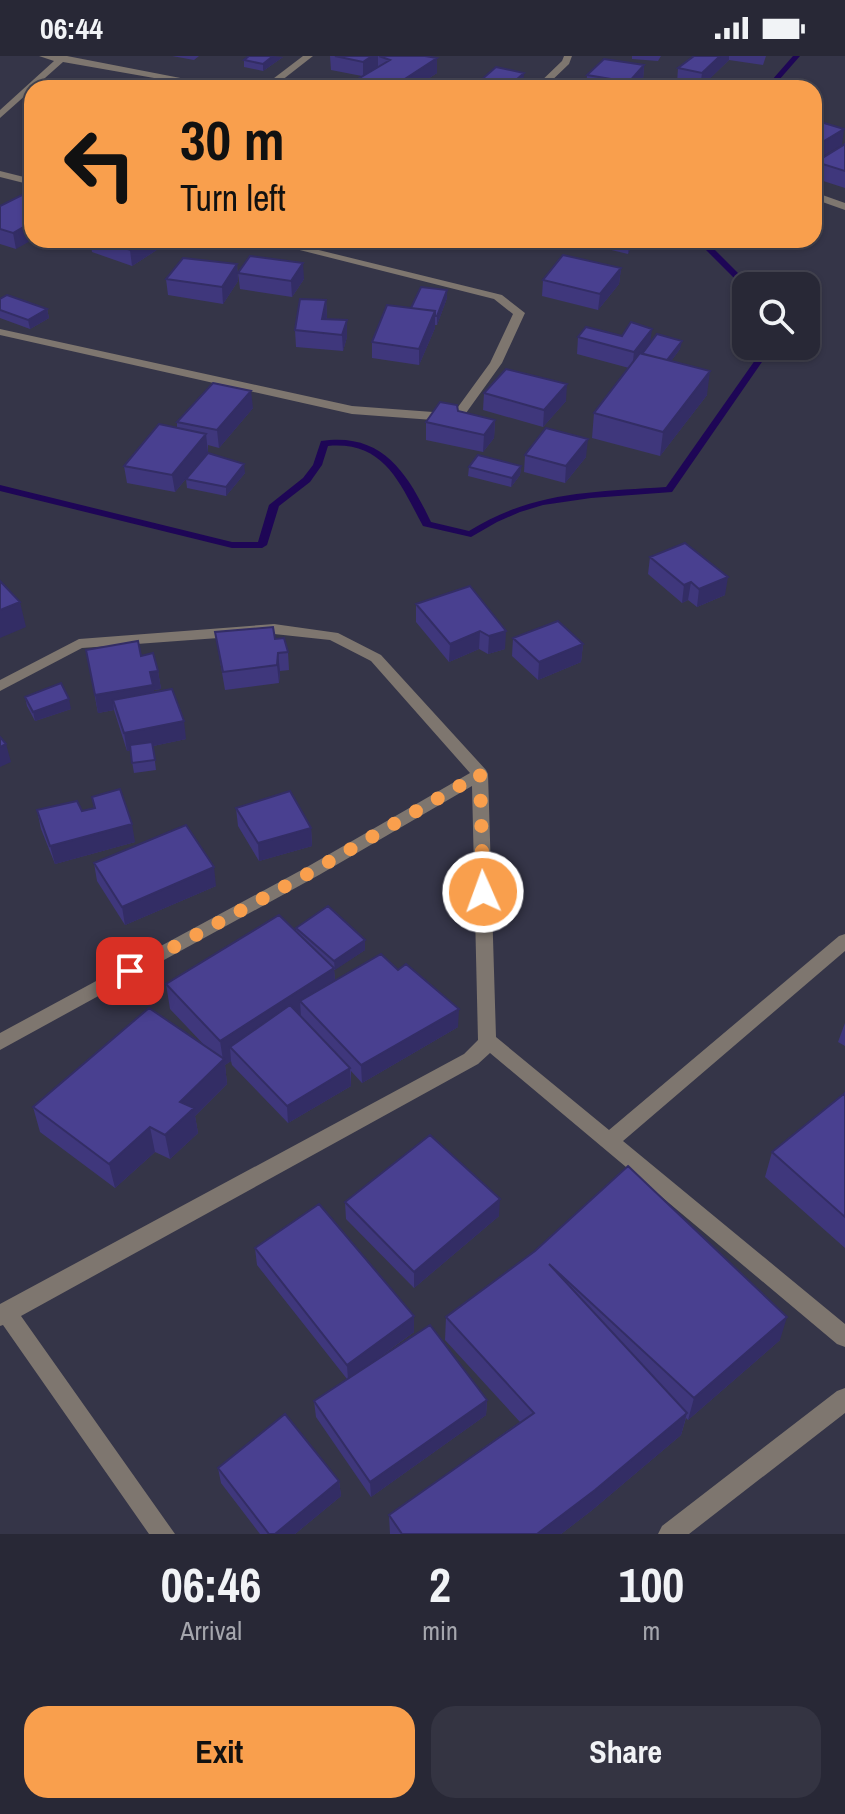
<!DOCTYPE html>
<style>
:root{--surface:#282836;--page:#343442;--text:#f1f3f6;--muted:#a5a6ad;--line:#444451;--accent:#f99f4d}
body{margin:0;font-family:"Archivo Narrow",sans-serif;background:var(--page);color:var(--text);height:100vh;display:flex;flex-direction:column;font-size:30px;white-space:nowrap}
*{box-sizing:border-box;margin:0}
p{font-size:26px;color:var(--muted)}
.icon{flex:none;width:44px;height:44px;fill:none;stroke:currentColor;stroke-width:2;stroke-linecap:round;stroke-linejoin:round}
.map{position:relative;height:1478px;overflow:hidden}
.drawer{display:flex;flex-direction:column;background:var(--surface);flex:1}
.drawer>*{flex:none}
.guide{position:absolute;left:24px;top:24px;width:798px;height:168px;border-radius:24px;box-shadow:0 2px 6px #0004,0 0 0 2px var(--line);background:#f99f4d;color:#111;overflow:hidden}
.controls{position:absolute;left:732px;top:216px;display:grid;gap:16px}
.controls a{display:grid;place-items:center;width:88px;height:88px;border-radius:16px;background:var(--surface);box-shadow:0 2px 6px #0004,0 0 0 2px var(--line);font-size:40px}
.pin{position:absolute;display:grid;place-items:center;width:68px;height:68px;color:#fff;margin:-34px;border-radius:16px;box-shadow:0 4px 12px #0006}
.me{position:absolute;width:88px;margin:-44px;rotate:358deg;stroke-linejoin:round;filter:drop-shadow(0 0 6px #0008)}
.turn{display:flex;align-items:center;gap:28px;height:168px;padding:0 24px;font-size:36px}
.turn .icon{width:104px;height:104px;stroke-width:2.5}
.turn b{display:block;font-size:56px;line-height:68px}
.eta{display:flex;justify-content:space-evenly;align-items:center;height:136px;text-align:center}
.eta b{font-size:48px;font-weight:700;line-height:56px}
.action{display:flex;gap:16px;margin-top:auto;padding:16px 24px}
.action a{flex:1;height:92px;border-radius:24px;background:var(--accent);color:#111;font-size:32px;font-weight:700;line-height:92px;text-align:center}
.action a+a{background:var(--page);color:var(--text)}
.status{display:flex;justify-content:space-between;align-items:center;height:56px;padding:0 40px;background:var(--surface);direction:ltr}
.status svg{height:22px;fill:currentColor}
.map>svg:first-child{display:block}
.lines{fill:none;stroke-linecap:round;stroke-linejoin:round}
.stream{fill:#1e0656;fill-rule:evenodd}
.street{fill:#7e766f;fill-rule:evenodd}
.wall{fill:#3f377c}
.shaded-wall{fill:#332d65}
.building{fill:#494090;stroke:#332d65;stroke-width:2}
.route{stroke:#f99f4d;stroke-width:14;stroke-dasharray:0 25.2}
</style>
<div class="status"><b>06:44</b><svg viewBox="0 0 49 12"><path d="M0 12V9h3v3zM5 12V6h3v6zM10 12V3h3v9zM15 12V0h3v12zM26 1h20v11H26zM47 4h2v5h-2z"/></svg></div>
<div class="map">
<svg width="845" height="1478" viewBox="0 0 845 1478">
<rect width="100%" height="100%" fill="#353548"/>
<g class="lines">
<path class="stream" d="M793 0H800L772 32H765Z
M696 184H705L743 222 746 245V283L742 280 735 223Z
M750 290H759L766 300 672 436 591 442 543 449 520 456 497 466 471 481 423 470C400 428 385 385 328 390L322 409 310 426 279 450 267 489 262 492H232L0 435V429L232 486H258L269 449 303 422 313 409 321 385C382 376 407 416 431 466L469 475C533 435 594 436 666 431L758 300Z"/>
<path class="street" d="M39 0H67L232 32H211L63 6 0 62V54L54 5Z
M303 0H313L272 32H261Z
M564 0H572L569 8 544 32H534L562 5Z
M0 115 32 123V129L0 121Z
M814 136 845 147V154L814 143Z
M260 184H278L502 239 525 257 502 307 466 357 433 364 352 358 0 279V273L352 350 433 356 458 351 490 307 513 258 494 243Z
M274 568 338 577 381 599 486 714 488 718 496 981 609 1074 839 880 845 878V895L623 1085 845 1268V1291L837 1288 490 997 478 1008 21 1260 175 1478H149L3 1269 0 1270V1248L464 998 478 984 472 730 319 819 0 994V977L307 811 470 717 371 605 330 584 274 578 82 592 0 635V624L79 583Z
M845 1332V1357L689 1478H658L662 1470 837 1335Z"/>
</g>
<path class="wall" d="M172 0H199L194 4Z
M330 0H425L437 2V17L414 32H358V23L362 20 331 14Z
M632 0H661L658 5 632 3Z
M694 0H766L763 9 729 4 700 32 677 27 678 12Z
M283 1 263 15 244 11V4Z
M644 9 643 24 636 32H586L587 19Z
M845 88V132L814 122 816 106Z
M32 134 16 193 0 188V150Z
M90 184H169V186L132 210 92 196Z
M478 184H518L508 193Z
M570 184H634L628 198Z
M237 208 238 225 223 248 168 239 166 223Z
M621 212 619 228 598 254 542 240 543 224Z
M238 217 304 223 292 241 240 233Z
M447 242 437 269H435V272L419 309 372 302V286L411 252Z
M0 243 47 253 49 262 30 273 0 262Z
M326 244 327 263 347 264V281L343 295 296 291 295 274Z
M578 281 650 287 680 293 671 305 707 339 660 400 592 382 594 357 629 312 577 298Z
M484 337 566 345 543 371 483 354Z
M253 352 219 392 208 389V396L175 436 127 427 124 410 177 372V366Z
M458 355 495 364 494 382 483 396 426 384V366Z
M525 399 586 401 565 427 524 416Z
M521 410 520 419 511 431 468 420 469 411Z
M245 417 226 440 187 432 186 423Z
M650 501 725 539 697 551 688 544 682 547 648 518Z
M470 530 505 593 488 598 479 593 449 606 416 566V548Z
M215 576 288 596 289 614 280 615 279 627 225 634Z
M513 582 583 588 581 606 538 624 512 600Z
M86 594 158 615 161 633 154 634V636L186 683 153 690 156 714 134 717 130 694 127 695 114 654 98 657Z
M25 641 71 653 35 665 27 650Z
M92 741 135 786 55 808 41 773 37 754 82 755 94 752Z
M236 752 311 772 312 790 259 805 238 770Z
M94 807 216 830 125 869 97 825Z
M296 872 365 884V894L334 914 335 924 458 971 362 1027 351 1015V1030L288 1067 232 1009 231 1005 225 1009 227 1028 195 1060 198 1077 170 1103 155 1096 115 1132 40 1076 33 1051 207 992 170 953 166 928 296 875Z
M845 967V990L838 986Z
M845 1037V1192L765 1121 772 1096Z
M345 1146 499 1160 414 1232 346 1163Z
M255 1192 414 1276 369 1309 487 1344 486 1359 371 1441 316 1361 314 1345 347 1323 257 1209Z
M535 1195 780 1284 688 1364 686 1362 681 1379 591 1455 561 1478H390L389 1459 520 1366 445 1284 446 1261Z
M218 1412 339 1425 341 1440 295 1478H260L221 1427Z"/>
<path class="shaded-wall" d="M273 0 283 1 263 15V8Z
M372 0H378V11L363 21V6Z
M720 0H729V4L700 32 702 17Z
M437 2V17L414 32H394V30Z
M644 9 643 24 636 32H629V26Z
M524 17 523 32H507Z
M844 73 842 89 814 105V91Z
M32 166V184L16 193 13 177Z
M145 184H169V186L132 210 130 194Z
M508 184H518L508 193Z
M632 184H634L633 187 628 198 629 190Z
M303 207 304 223 292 241 291 225Z
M237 208 238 225 223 248 222 231Z
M621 212 619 228 598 254 600 238Z
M447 234V242L437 269V260Z
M326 244 327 261 323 279 322 263Z
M47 253 49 262 30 273 28 264Z
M435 255V272L419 309V293Z
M347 264V281L343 295 342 279Z
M652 273 650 289 632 313 634 296Z
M682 285 680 293 656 326 657 317Z
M710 315 707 339 660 400 663 376Z
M567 328 566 345 543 371 544 354Z
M251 335 253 352 219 392 217 374Z
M495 364 494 382 483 396 484 379Z
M206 378 208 396 175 436 172 419Z
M588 383 586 401 565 427 566 410Z
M244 408 245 417 226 440V431Z
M521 410 520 419 511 431 512 422Z
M728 521 725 539 697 551 699 533Z
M691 526 688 544 682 547 684 529Z
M20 546 26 571 0 582V554Z
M480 575 479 593 449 606 450 588Z
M506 575 505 593 488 598 489 580Z
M583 588 581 606 538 624 539 606Z
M278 597 280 615 279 627 277 609Z
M158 615 161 633 154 634 155 647 113 644 114 654 98 657 95 639 150 616Z
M69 643 71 653 35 665 33 656Z
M184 665 186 683 153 690 156 714 153 690 127 695 124 677Z
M6 688 11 706 0 711V691Z
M132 768 135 786 55 808 50 790Z
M311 772 312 790 259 805 258 787Z
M214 811 216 830 125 869 122 851Z
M365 884V894L335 914 334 905Z
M334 912 336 937 300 945 301 960 230 991 231 1005 225 1009 227 1028 195 1060 198 1077 170 1103 165 1079 180 1046 223 1004 220 985Z
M459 953 458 971 362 1027 361 1009Z
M350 1012 351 1030 288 1067 287 1050Z
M150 1071 155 1096 115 1132 109 1108Z
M500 1143 499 1160 414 1232V1216Z
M414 1260V1276L348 1324 347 1309Z
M787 1261 780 1284 688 1364 694 1342Z
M487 1344 486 1359 371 1441 370 1426Z
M687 1357 681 1379 591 1455 561 1478H537Z
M339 1425 341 1440 295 1478H275Z"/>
<path class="building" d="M249 0H273L263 8 244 4Z
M335 0H372L363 6Z
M379 0H425L437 2 394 30 358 23 390 4Z
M694 0H720L702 17 678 12Z
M604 3 644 9 629 26 587 19Z
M496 11 524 17 507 32H472Z
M814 64 844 73 814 91Z
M845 88V115L816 106Z
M32 134V166L13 177 0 173V150Z
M102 184H145L130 194Z
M605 184H632L629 190Z
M563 199 621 212 600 238 543 224Z
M250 200 303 207 291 225 238 217Z
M183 202 237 208 222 231 166 223Z
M421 231 447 234 437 260H435V255L411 252Z
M7 239 47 253 28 264 0 254V243Z
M300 243 326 244 322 263 347 264 342 279 295 274Z
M387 249 435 255 419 293 372 286Z
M631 266 652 273 634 296 578 281 586 271 622 280Z
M657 278 682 285 667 304 642 298Z
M640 297 710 315 663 376 594 357Z
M506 313 567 328 544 354 484 337Z
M213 327 251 335 217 374 177 366Z
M440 346 457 349 458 355 495 364 484 379 426 366Z
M159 368 206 378 172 419 124 410Z
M546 372 588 383 566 410 525 399Z
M208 397 244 408 226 431 186 423Z
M478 399 521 410 512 422 469 411Z
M685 487 728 521 699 533 691 526 684 529 650 501Z
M0 525 20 546 0 554Z
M470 530 506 575 489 580 480 575 450 588 416 548Z
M558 565 583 588 539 606 513 582Z
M273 571 275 583 284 582 288 596 278 597 277 609 223 616 215 576Z
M138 585 141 600 153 597 158 615 150 616 153 629 95 639 86 594Z
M61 627 69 643 33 656 25 641Z
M172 633 184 665 124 677 113 644Z
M0 681 6 688 0 691Z
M152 686 155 704 132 707 130 689Z
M120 733 132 768 50 790 37 754 77 745 82 755 95 752 92 741Z
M290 735 311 772 258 787 236 752Z
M186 769 214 811 122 851 94 807Z
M328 850 365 884 334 905 296 872Z
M279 859 334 912 220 985 166 928Z
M381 898 398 914 406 908 459 953 361 1009 300 945Z
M290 949 350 1012 287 1050 230 991Z
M149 952 224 1003 180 1046 194 1052 165 1079 150 1071 109 1108 33 1051Z
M845 1037V1161L772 1096Z
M430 1079 500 1143 414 1216 345 1146Z
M628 1110 787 1261 694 1342 549 1208 687 1357 595 1434 537 1478H402L389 1459 534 1357 446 1261 535 1195Z
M319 1148 414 1260 347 1309 255 1192Z
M430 1269 487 1344 370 1426 314 1345Z
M285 1358 339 1425 275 1478H269L218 1412Z"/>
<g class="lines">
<path class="route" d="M130 915 313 815 480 718 483 836"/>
</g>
</svg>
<div class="controls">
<a><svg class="icon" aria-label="search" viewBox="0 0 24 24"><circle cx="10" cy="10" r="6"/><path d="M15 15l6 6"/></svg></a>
</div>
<div class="pin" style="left:130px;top:915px;background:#d93025"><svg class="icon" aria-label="arrive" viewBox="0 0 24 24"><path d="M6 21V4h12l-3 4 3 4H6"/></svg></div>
<svg class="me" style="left:483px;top:836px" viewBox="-20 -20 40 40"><circle r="17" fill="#f99f4d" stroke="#fff" stroke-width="3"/><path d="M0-11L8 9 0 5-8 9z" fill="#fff"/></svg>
<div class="guide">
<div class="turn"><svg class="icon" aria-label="left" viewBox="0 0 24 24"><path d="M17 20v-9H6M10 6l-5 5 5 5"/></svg><div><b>30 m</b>Turn left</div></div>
</div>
</div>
<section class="drawer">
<div class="eta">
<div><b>06:46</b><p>Arrival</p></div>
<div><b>2</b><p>min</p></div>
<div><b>100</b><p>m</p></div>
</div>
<div class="action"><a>Exit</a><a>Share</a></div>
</section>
